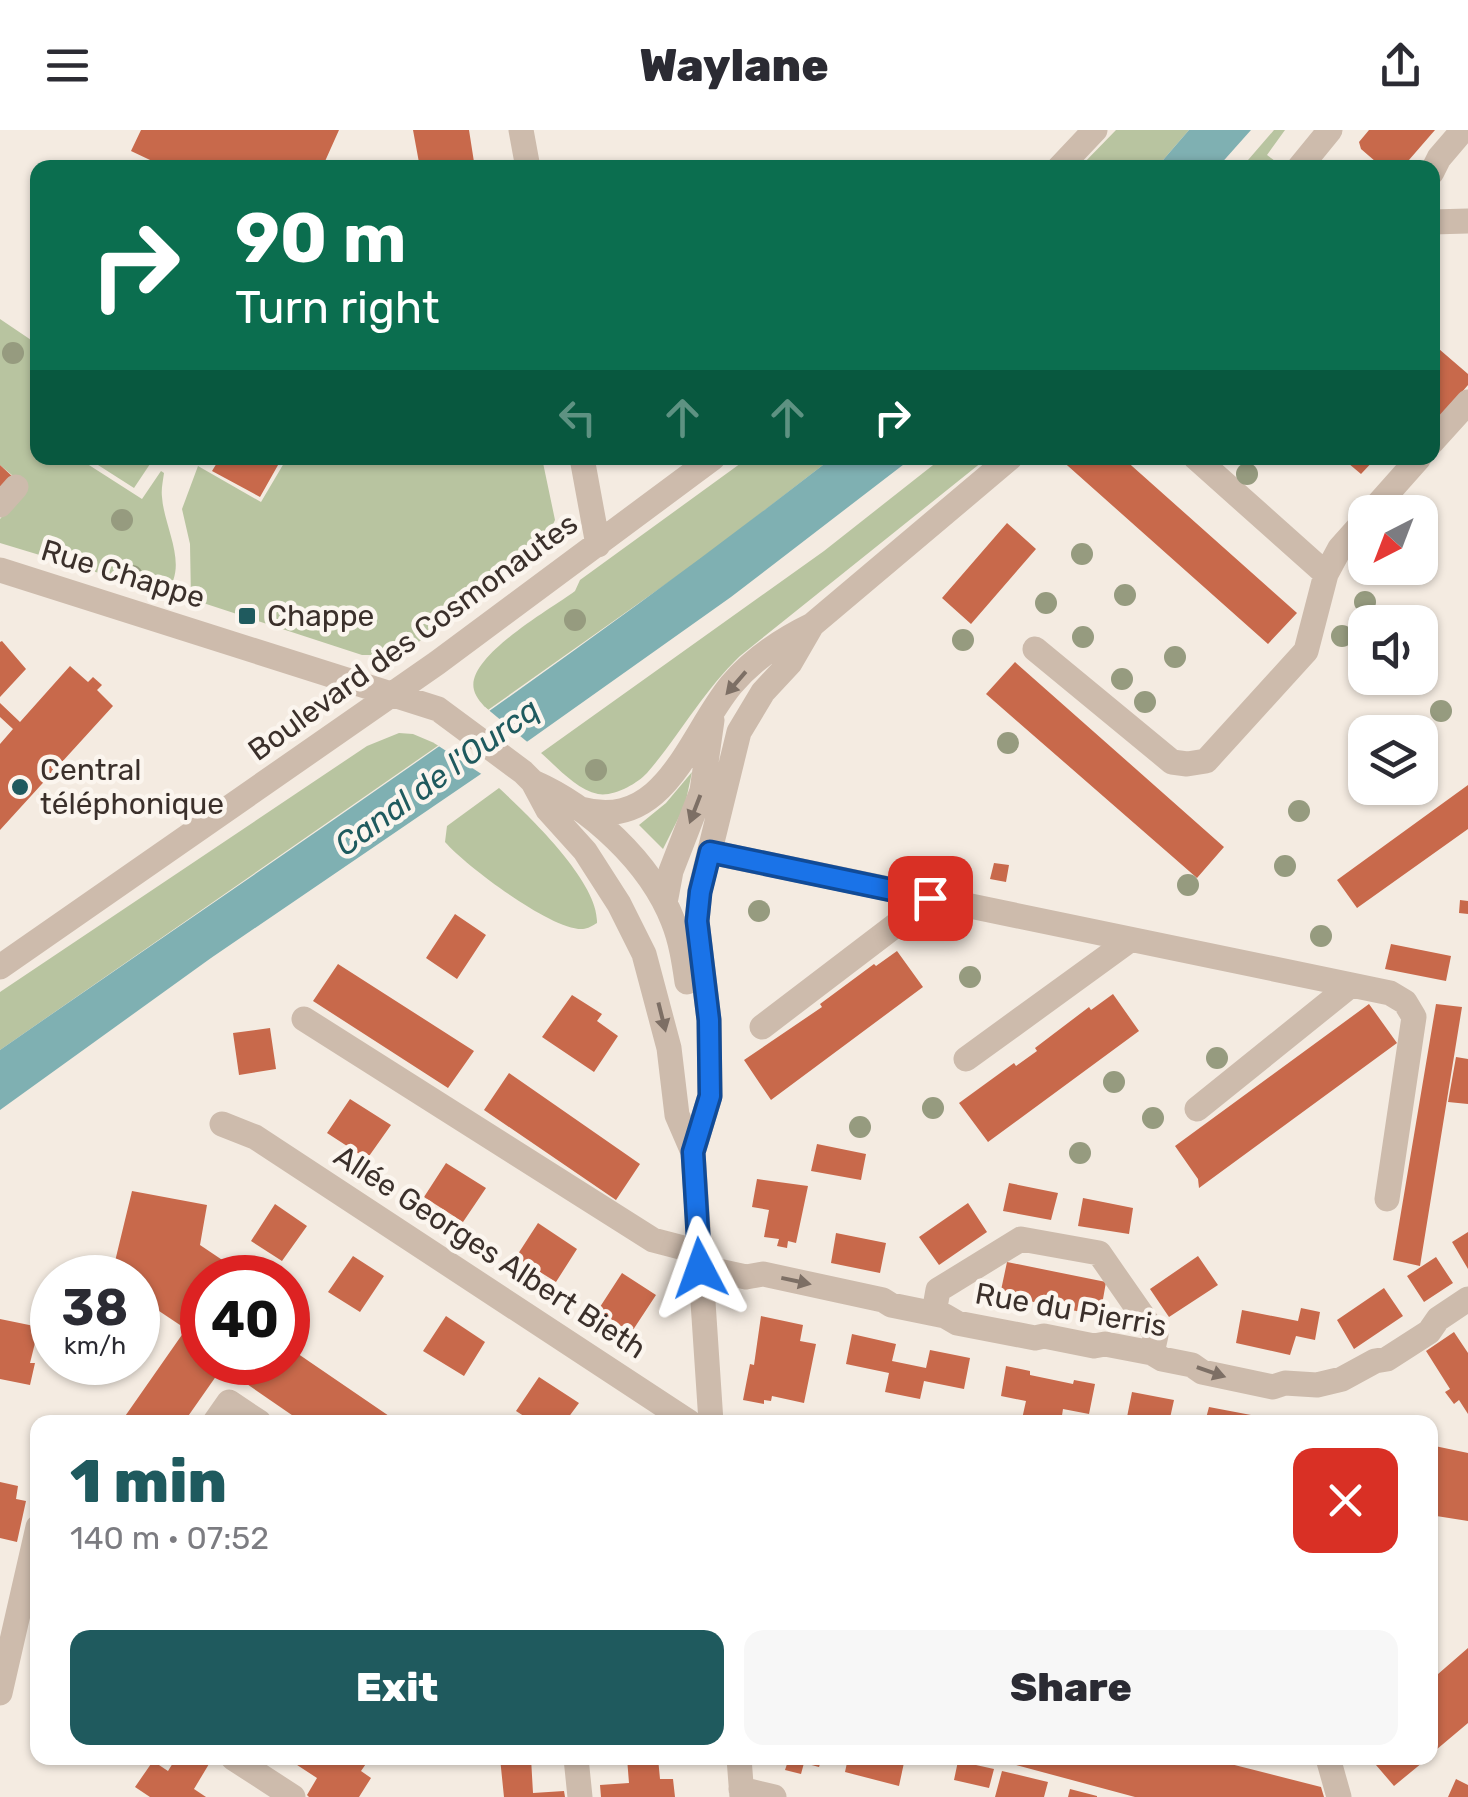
<!DOCTYPE html>
<meta charset="utf-8">
<style>
:root{--surface:#fff;--page:#f7f7f7;--text:#2b2b33;--muted:#7c7c81;--accent:#1f5a5e}
body{margin:0;font-family:Rubik,sans-serif;background:var(--page);color:var(--text);height:100vh;display:flex;flex-direction:column;font-size:38px;white-space:nowrap}
*{box-sizing:border-box;margin:0}
p{font-size:32px;color:var(--muted)}
.icon{flex:none;width:55px;height:55px;fill:none;stroke:currentColor;stroke-width:2;stroke-linecap:round;stroke-linejoin:round}
.map{position:relative;flex:1;overflow:hidden}
.side{position:absolute;left:30px;top:1285px;width:1408px;height:350px;display:flex;flex-direction:column;background:var(--surface);border-radius:20px;box-shadow:0 2px 8px #0004}
.side>*{flex:none}
.top-card{position:absolute;left:30px;top:30px;width:1410px;height:305px;border-radius:20px;box-shadow:0 2px 8px #0004;background:#0b6e4f;color:#fff;overflow:hidden}
.needle{width:65px;rotate:222deg}
.tools{position:absolute;left:1348px;top:365px;display:grid;gap:20px}
.tools a{display:grid;place-items:center;width:90px;height:90px;border-radius:20px;background:var(--surface);box-shadow:0 2px 8px #0004;font-size:50px}
.speed{position:absolute;left:30px;top:1125px;display:flex;gap:20px;font-size:50px;font-weight:700;text-align:center}
.speed>*{display:grid;place-content:center;width:130px;height:130px;border-radius:50%;background:var(--surface);box-shadow:0 2px 8px #0004;line-height:1}
.speed small{font-size:25px;font-weight:400}
.speed .limit{border:15px solid #d22;background:#fff;color:#111}
.pin{position:absolute;display:grid;place-items:center;width:85px;height:85px;color:#fff;margin:-42px;border-radius:20px;box-shadow:0 5px 15px #0006}
.me{position:absolute;width:110px;margin:-55px;rotate:356deg;stroke-linejoin:round;filter:drop-shadow(0 0 8px #0008)}
.turn{display:flex;align-items:center;gap:35px;height:210px;padding:0 40px;font-size:45px}
.turn .icon{width:130px;height:130px;stroke-width:2.5}
.turn b{display:block;font-size:70px;line-height:85px}
.lanes{display:flex;align-items:center;height:95px;padding:0 40px;background:#0003;justify-content:center;gap:50px;direction:ltr}
.lanes .off{opacity:.35}
.round{display:grid;place-items:center;flex:none;width:105px;height:105px;border-radius:20px;background:var(--page)}
.summary{display:flex;align-items:center;justify-content:space-between;height:170px;padding:0 40px}
h1{font-size:60px;font-weight:800;line-height:75px;color:var(--accent)}
.primary-button{display:flex;gap:20px;margin-top:auto;padding:20px 40px}
.primary-button a{flex:1;height:115px;border-radius:20px;background:var(--accent);color:#fff;font-size:40px;font-weight:800;line-height:115px;text-align:center}
.primary-button a+a{background:var(--page);color:var(--text)}
header{display:flex;justify-content:space-between;align-items:center;height:130px;padding:0 40px;background:var(--surface);font-size:45px;font-weight:800}
.map>svg:first-child{display:block}
.green{fill:#b8c4a0}
.water{fill:#7fb0b2}
.pier{fill:#f4ebe1}
.building{fill:#c8694b}
.lines{fill:none;stroke-linecap:round;stroke-linejoin:round}
.minor{stroke:#cdbbac;stroke-width:25}
.tree{fill:#969b7f}
.oneway{fill:#7d6f65}
.route-casing{stroke:#114b97;stroke-width:25}
.route{stroke:#1a73e8;stroke-width:18}
.poi-dot{fill:#1f5a5e;stroke:#fbf5ee;stroke-width:4}
.labels{text-anchor:middle;stroke-width:9;stroke-linejoin:round;paint-order:stroke}
.street-label{font-size:30px;fill:#3b302b;stroke:#fbf5ee}
.poi-label{font-size:30px;fill:#3b302b;stroke:#fbf5ee;text-anchor:start}
.water-label{font-size:32px;font-style:italic;fill:#1f5a5e;stroke:#fbf5ee}
</style>
<header><svg class="icon" aria-label="menu" viewBox="0 0 24 24"><path d="M4 6h16M4 12h16M4 18h16"/></svg>Waylane<svg class="icon" aria-label="share" viewBox="0 0 24 24"><path d="M12 15V3M7 8l5-5 5 5M5 13v7h14v-7"/></svg></header>
<div class="map">
<svg width="1468" height="1667" viewBox="0 0 1468 1667">
<rect width="100%" height="100%" fill="#f4ebe1"/>
<path class="green" d="M1116 0H1189L1157 37H1080Z
M1274 0H1285L1267 25 1275 31 1270 37H1242Z
M0 189 37 214 38 328H78L142 369 161 341 164 343C163 351 161 359 162 367 164 398 190 437 165 463L0 413V389L22 363 13 346 0 335Z
M87 328H154L134 358Z
M287 328H542L555 390 542 418 412 517 382 525H362L191 469 190 414 182 379 198 336 261 372Z
M748 328H832L707 425 488 580C483 575 476 568 474 560 465 527 551 479 575 461L580 450Z
M942 328H987L740 526C703 561 680 605 647 643 637 654 613 667 598 664 577 660 557 637 541 623L824 421Z
M399 603 413 604 439 615 0 920V862L367 616Z
M692 642 685 675 663 719 639 695 666 673Z
M499 658C528 685 599 752 597 793 594 795 587 799 583 799 552 801 466 736 445 712L447 696Z"/>
<path class="water" d="M1189 0H1251L1218 37H1157Z
M832 328H912L731 467 497 633 211 828 0 980V920C279 726 564 537 832 328Z"/>
<path class="pier" d="M485 577 531 615 486 647 434 613Z"/>
<path class="building" d="M141 0H339L322 38H167L131 21Z
M413 0H469L474 32 420 38Z
M1369 0H1435L1402 38H1383L1361 19 1359 12Z
M1432 213 1468 244V255L1437 291 1432 287Z
M220 328H282L260 367 212 341Z
M1059 328H1123L1297 483 1268 514Z
M1342 328H1376L1361 344Z
M0 335 13 347 0 360Z
M1007 393 1036 419 971 494 942 468Z
M2 511 26 539 0 567V512Z
M1015 532 1224 717 1197 748 986 564Z
M70 536 88 552 93 547 102 555 97 560 113 576 0 700V614L13 599 0 587V573L20 592Z
M1468 655V699L1357 778 1337 750Z
M994 733 1009 735 1006 752 990 749Z
M1460 770 1468 771V784L1459 783Z
M455 784 486 805 457 849 426 828Z
M1391 814 1451 826 1446 851 1385 839Z
M897 821 923 857 771 970 744 930 822 877 820 874 874 834 876 836Z
M338 834 474 921 448 958 313 871Z
M1113 864 1139 901 988 1012 959 973 1014 933 1016 936 1037 921 1035 918 1089 877 1091 880Z
M572 865 602 884 597 891 618 906 594 942 542 907Z
M1369 874 1397 913 1199 1058 1198 1049 1175 1016Z
M1436 874 1462 877 1420 1136 1393 1130Z
M270 898 276 939 239 945 233 903Z
M1456 927 1468 929V974L1448 972Z
M509 943 640 1034 616 1070 484 980Z
M350 969 391 995 367 1029 327 1003Z
M817 1014 866 1024 861 1050 811 1041Z
M446 1033 486 1058 463 1092 424 1067Z
M757 1049 808 1056 796 1113 788 1111 787 1118 777 1116 779 1109 764 1107 769 1080 752 1077Z
M1009 1053 1058 1063 1051 1090 1003 1081Z
M132 1061 207 1075 200 1115 249 1148H202V1232H226L184 1292H121L186 1199 138 1167V1148H111Z
M1083 1068 1133 1078 1129 1104 1078 1096Z
M968 1073 987 1102 939 1135 919 1107Z
M275 1074 307 1096 282 1131 251 1111Z
M538 1093 577 1119 556 1152 516 1127Z
M1468 1102V1139L1452 1112Z
M836 1103 886 1113 880 1143 831 1133Z
M353 1126 384 1146 360 1182 328 1162Z
M1198 1126 1218 1155 1169 1187 1150 1159Z
M1436 1127 1453 1153 1424 1172 1407 1146Z
M1007 1132 1106 1152 1100 1186 1000 1165Z
M622 1143 656 1165 631 1203 598 1180Z
M1384 1158 1403 1186 1354 1219 1337 1190Z
M1301 1178 1320 1182 1315 1210 1296 1206 1290 1225 1236 1213 1242 1180 1298 1191Z
M446 1186 485 1212 464 1246 423 1221Z
M761 1186 803 1195 800 1211 816 1214 804 1273 772 1266 771 1271 764 1270V1274L743 1270 750 1234 754 1235Z
M0 1189 39 1197 30 1233H35L30 1255 0 1249Z
M1454 1202 1468 1223V1284L1459 1270 1454 1274 1445 1262 1450 1259 1426 1221Z
M852 1204 896 1214 892 1231 926 1238 930 1220 970 1228 964 1259 924 1251 920 1269 885 1262 889 1243 846 1234Z
M288 1217 389 1286 385 1292H302L244 1252 247 1247 226 1232H288Z
M1006 1236 1030 1241V1245L1073 1254 1074 1250 1095 1254 1089 1284 1063 1279 1061 1292 1022 1289 1026 1271 1001 1266Z
M539 1247 579 1273 565 1292H533L516 1281Z
M1132 1262 1174 1270 1170 1288 1181 1292H1126Z
M1209 1277 1251 1285 1249 1292H1205Z
M803 1285 831 1291V1292H801Z
M1430 1315 1468 1323V1391L1430 1385Z
M0 1352 18 1356 16 1369 26 1371 17 1412 0 1408Z
M1468 1518V1593L1430 1625V1551Z
M176 1628H199L209 1634 194 1659 206 1667H150L135 1657 153 1631 168 1641Z
M297 1628H370L361 1641 371 1648 359 1667H309L307 1665 317 1648 294 1633Z
M500 1628H531L533 1663 564 1661 565 1667H504Z
M627 1628H658L660 1649H673L675 1667H601L600 1655 629 1653Z
M789 1628H822L819 1637 804 1633 801 1644 785 1640Z
M848 1628H905L899 1656 845 1642Z
M990 1628H1207L1321 1657 1324 1667H1135Z
M1370 1628H1428L1394 1656Z
M958 1631 994 1639 989 1658 954 1650Z
M1002 1641 1048 1652 1044 1667H995Z
M1456 1649 1468 1655V1667H1448Z
M1070 1659 1097 1666V1667H1068Z"/>
<g class="lines">
<path class="minor" d="M521 0 528 38
M1059 38 1095 0
M1299 38 1330 0
M1432 42 1439 28 1463 0
M1432 92 1468 91
M1432 312 1468 272
M582 328 598 415
M1196 328 1326 444
M0 375 16 357
M1371 382 1419 328
M0 440 438 579 523 642 533 652 548 680 585 721 619 774 644 824 669 918 677 985 693 1022 711 1292
M1035 519 1172 632 1187 634 1206 631 1306 521 1326 444 1340 418 1365 390
M533 652C590 677 650 732 673 791 681 811 684 831 687 852
M581 679C665 702 689 606 731 555 754 528 781 510 812 495
M710 722 1390 863 1405 872 1414 887 1387 1069
M665 773 671 741 702 661 712 590
M0 837 437 533 713 328
M304 889 653 1110 699 1122
M762 897 930 769
M966 929 1130 810
M1197 979 1351 855
M222 994 255 1007 689 1292
M693 1022 710 966 709 890 697 791 700 761 739 602 763 562 790 533 812 495 1010 328
M700 1137 746 1147 763 1144 883 1170 891 1175 945 1186 957 1193 1035 1208 1044 1206 1094 1216 1105 1214 1152 1223 1162 1229 1192 1235 1202 1242 1273 1257 1285 1253 1317 1255 1342 1249 1375 1231 1387 1229 1429 1202 1438 1189 1468 1169
M934 1183 938 1160 1021 1109 1099 1123 1156 1205 1152 1223
M215 1292 229 1272 259 1292
M0 1563 38 1397
M233 1628 293 1667
M576 1628 580 1667
M739 1628 742 1667
M1328 1628 1339 1667
M741 1659 774 1667"/>
</g>
<g class="tree">
<circle cx="13" cy="223" r="11"/>
<circle cx="1247" cy="344" r="11"/>
<circle cx="122" cy="390" r="11"/>
<circle cx="1082" cy="424" r="11"/>
<circle cx="132" cy="446" r="11"/>
<circle cx="1125" cy="465" r="11"/>
<circle cx="1365" cy="472" r="11"/>
<circle cx="1046" cy="473" r="11"/>
<circle cx="575" cy="490" r="11"/>
<circle cx="1342" cy="506" r="11"/>
<circle cx="1083" cy="507" r="11"/>
<circle cx="963" cy="510" r="11"/>
<circle cx="1175" cy="527" r="11"/>
<circle cx="1122" cy="549" r="11"/>
<circle cx="1145" cy="572" r="11"/>
<circle cx="1441" cy="581" r="11"/>
<circle cx="1008" cy="613" r="11"/>
<circle cx="596" cy="640" r="11"/>
<circle cx="1299" cy="681" r="11"/>
<circle cx="1285" cy="736" r="11"/>
<circle cx="1188" cy="755" r="11"/>
<circle cx="759" cy="781" r="11"/>
<circle cx="1321" cy="806" r="11"/>
<circle cx="970" cy="847" r="11"/>
<circle cx="1217" cy="928" r="11"/>
<circle cx="1114" cy="952" r="11"/>
<circle cx="933" cy="978" r="11"/>
<circle cx="1153" cy="988" r="11"/>
<circle cx="860" cy="997" r="11"/>
<circle cx="1080" cy="1023" r="11"/>
</g>
<defs><path id="oneway-solid" d="M-6-.8H1V-3.2L6.5 0L1 3.2V.8H-6Z" transform="scale(2.5)"/></defs>
<g class="oneway">
<use href="#oneway-solid" transform="translate(736 553) rotate(131)"/>
<use href="#oneway-solid" transform="translate(695 679) rotate(111)"/>
<use href="#oneway-solid" transform="translate(662 887) rotate(76)"/>
<use href="#oneway-solid" transform="translate(796 1151) rotate(12)"/>
<use href="#oneway-solid" transform="translate(1211 1242) rotate(19)"/>
</g>
<g class="lines">
<defs>
<path id="route" d="M700 1138 693 1022 710 966 709 890 697 791 700 762 710 722 930 768"/>
</defs>
<use href="#route" class="route-casing"/>
<use href="#route" class="route"/>
</g>
<g class="poi-dot">
<rect x="237" y="476" width="20" height="20" rx="5"/>
<circle cx="20" cy="657" r="10"/>
</g>
<g class="labels">
<g class="street-label">
<text transform="translate(123 444) rotate(17)" y="10">Rue Chappe</text>
<text transform="translate(413 507) rotate(-36)" y="10">Boulevard des Cosmonautes</text>
<text transform="translate(490 1122) rotate(33)" y="10">Allée Georges Albert Bieth</text>
<text transform="translate(1071 1180) rotate(10)" y="10">Rue du Pierris</text>
</g>
<g class="poi-label">
<text x="267" y="496">Chappe</text>
<text x="40" y="650">Central<tspan x="40" dy="34">téléphonique</tspan></text>
</g>
<g class="water-label">
<text transform="translate(437 647) rotate(-36)" y="11">Canal de l'Ourcq</text>
</g>
</g>
</svg>
<div class="tools">
<a><svg class="needle" viewBox="-14 -14 28 28"><path d="M0-13l5 13h-10z" fill="#e53935"/><path d="M0 13l5-13h-10z" fill="#7c7c81"/></svg></a>
<a><svg class="icon" aria-label="sound" viewBox="0 0 24 24"><path d="M4 9h4l5-4v14l-5-4H4zM17 9q2 3 0 6"/></svg></a>
<a><svg class="icon" aria-label="layers" viewBox="0 0 24 24"><path d="M12 4l9 5-9 5-9-5zM3 14l9 5 9-5"/></svg></a>
</div>
<div class="speed"><div>38<small>km/h</small></div><div class="limit">40</div></div>
<div class="pin" style="left:930px;top:768px;background:#d93025"><svg class="icon" aria-label="arrive" viewBox="0 0 24 24"><path d="M6 21V4h12l-3 4 3 4H6"/></svg></div>
<svg class="me" style="left:700px;top:1138px" viewBox="-20 -20 40 40"><path d="M0-17L14 15 0 8-14 15z" fill="#1a73e8" stroke="#fff" stroke-width="4"/></svg>
<div class="top-card">
<div class="turn"><svg class="icon" aria-label="right" viewBox="0 0 24 24"><path d="M7 20v-9h11M14 6l5 5-5 5"/></svg><div><b>90 m</b>Turn right</div></div>
<div class="lanes"><svg class="icon off" aria-label="left" viewBox="0 0 24 24"><path d="M17 20v-9H6M10 6l-5 5 5 5"/></svg><svg class="icon off" aria-label="ahead" viewBox="0 0 24 24"><path d="M12 20V5M6 11l6-6 6 6"/></svg><svg class="icon off" aria-label="ahead" viewBox="0 0 24 24"><path d="M12 20V5M6 11l6-6 6 6"/></svg><svg class="icon" aria-label="right" viewBox="0 0 24 24"><path d="M7 20v-9h11M14 6l5 5-5 5"/></svg></div>
</div>
<section class="side">
<div class="summary"><div><h1>1 min</h1><p>140 m · 07:52</p></div><a class="round" style="background:#d93025;color:#fff"><svg class="icon" aria-label="close" viewBox="0 0 24 24"><path d="M6 6l12 12M18 6L6 18"/></svg></a></div>
<div class="primary-button"><a>Exit</a><a>Share</a></div>
</section>
</div>
